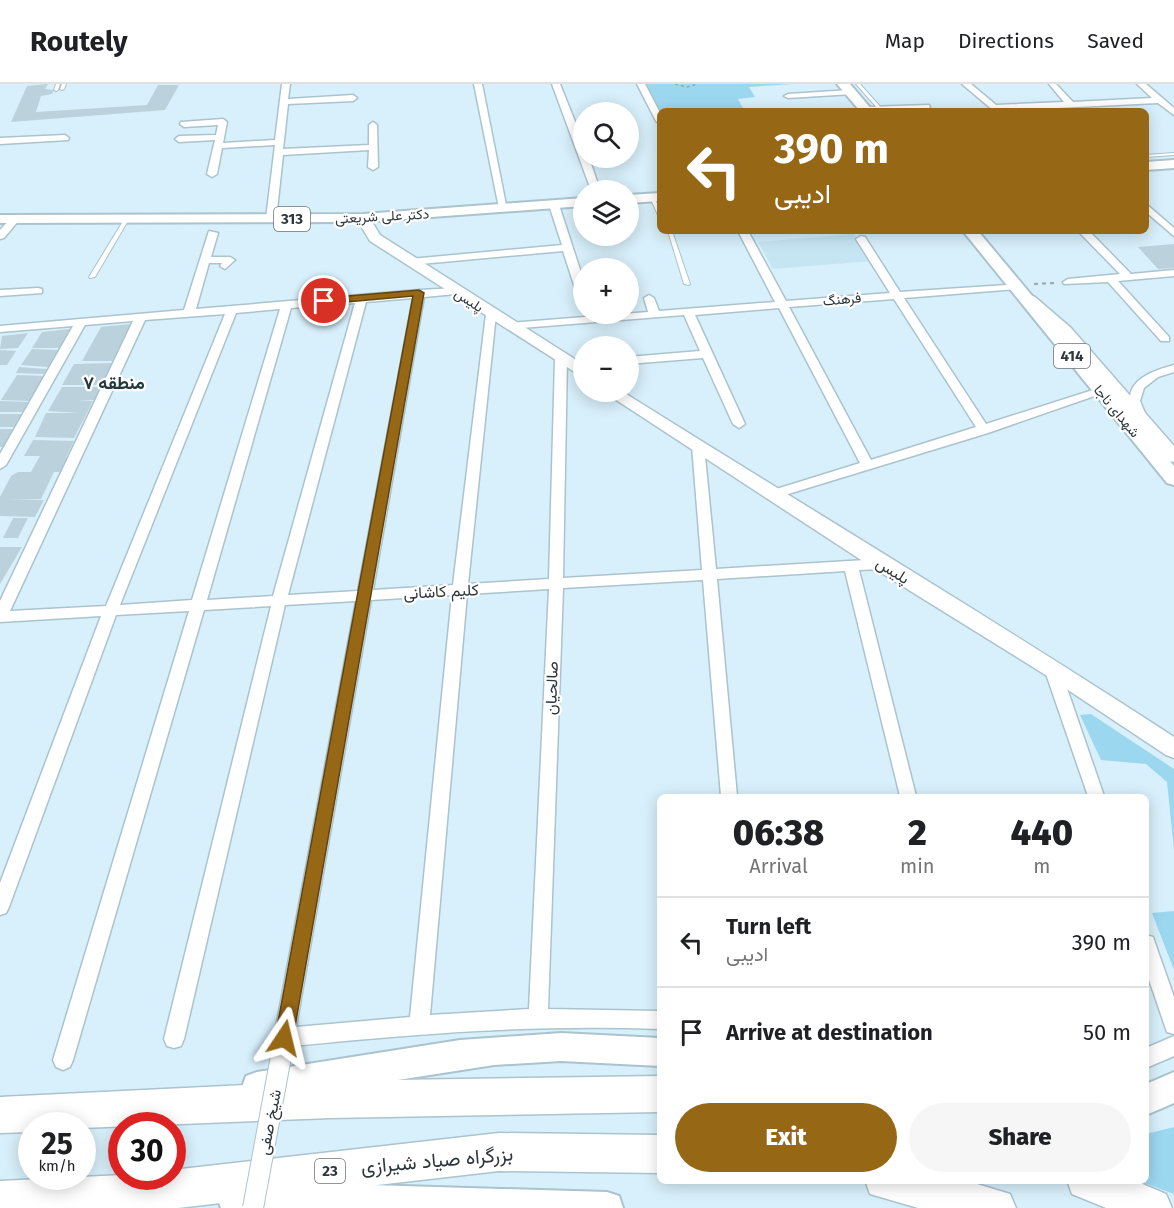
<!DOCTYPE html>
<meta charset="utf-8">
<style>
:root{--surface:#fff;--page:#f6f6f6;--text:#202124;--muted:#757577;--line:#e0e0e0;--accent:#966816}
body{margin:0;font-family:"Fira Sans",Vazirmatn,sans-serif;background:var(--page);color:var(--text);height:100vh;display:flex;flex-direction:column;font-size:22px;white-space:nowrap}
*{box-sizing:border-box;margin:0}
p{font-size:20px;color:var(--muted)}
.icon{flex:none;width:33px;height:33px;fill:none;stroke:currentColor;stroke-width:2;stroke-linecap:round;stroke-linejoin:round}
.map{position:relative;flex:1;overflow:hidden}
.side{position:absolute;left:657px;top:710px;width:492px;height:390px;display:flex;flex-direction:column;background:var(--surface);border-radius:9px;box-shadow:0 3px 15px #0003}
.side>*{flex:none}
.top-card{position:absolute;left:657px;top:24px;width:492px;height:126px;border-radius:9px;box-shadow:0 3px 15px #0003;background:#966816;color:#fff;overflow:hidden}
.fabs{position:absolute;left:573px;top:18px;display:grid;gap:12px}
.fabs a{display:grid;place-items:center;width:66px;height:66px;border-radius:50%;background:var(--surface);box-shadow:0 3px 15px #0003;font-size:30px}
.speed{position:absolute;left:18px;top:1028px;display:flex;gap:12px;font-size:30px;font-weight:700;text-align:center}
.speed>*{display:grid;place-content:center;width:78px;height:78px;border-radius:50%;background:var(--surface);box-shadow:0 3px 15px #0003;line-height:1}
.speed small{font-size:15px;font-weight:400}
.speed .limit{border:9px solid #d22;background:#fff;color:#111}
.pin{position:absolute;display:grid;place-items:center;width:51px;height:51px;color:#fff;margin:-26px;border:3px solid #fff;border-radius:50%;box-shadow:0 2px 6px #0007}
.me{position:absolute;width:66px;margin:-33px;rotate:10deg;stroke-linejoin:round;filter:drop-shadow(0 0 4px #0008)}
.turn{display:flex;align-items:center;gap:21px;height:126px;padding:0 18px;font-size:27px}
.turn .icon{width:78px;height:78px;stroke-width:2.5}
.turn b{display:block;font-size:42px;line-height:51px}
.eta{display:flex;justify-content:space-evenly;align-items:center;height:102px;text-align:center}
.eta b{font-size:36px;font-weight:800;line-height:42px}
.button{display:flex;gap:12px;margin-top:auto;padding:12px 18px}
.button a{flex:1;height:69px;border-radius:36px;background:var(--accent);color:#fff;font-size:24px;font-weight:800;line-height:69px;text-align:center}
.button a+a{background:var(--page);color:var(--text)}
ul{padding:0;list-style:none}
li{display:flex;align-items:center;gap:18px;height:90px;padding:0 18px;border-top:2px solid var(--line)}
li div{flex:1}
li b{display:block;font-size:22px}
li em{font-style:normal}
header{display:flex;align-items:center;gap:36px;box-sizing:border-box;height:84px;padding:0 30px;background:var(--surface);border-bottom:2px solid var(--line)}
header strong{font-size:28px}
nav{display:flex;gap:33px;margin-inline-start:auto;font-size:21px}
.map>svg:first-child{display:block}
.built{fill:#c6e5f3}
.green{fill:#9cd7f0}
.building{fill:#bbd2dd}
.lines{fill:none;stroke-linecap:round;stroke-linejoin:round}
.lane-casing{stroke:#abc3cd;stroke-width:2}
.street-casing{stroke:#abc3cd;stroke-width:3}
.secondary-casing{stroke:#abc3cd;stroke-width:3}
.primary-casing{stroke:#abc3cd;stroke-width:4}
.highway-casing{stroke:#abc3cd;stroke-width:3}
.path-far1{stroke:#95a7af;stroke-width:1.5;stroke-dasharray:3 3;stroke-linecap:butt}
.path{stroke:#95a7af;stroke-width:2;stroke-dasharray:4 4;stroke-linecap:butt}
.lane{fill:#fff;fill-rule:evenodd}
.street{fill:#fff;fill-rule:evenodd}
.secondary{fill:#fff;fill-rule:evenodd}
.primary{fill:#fff;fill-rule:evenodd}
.highway{fill:#fff;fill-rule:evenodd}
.street-bridge-casing{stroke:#abc3cd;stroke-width:22;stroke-linecap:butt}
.street-bridge{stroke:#fff;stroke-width:20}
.route{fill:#966816;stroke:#62440e;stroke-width:1.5}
.labels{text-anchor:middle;stroke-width:4.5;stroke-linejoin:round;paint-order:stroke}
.far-street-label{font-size:14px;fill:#2e373b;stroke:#fff}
.shield{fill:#fff;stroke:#6d7376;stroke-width:1.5}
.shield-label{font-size:15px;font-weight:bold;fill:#2e373b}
.street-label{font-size:16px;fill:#2e373b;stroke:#fff}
.far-district-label{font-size:18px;font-weight:bold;fill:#253941;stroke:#fff}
.near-street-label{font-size:20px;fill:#2e373b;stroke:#fff}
</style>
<header>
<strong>Routely</strong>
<nav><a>Map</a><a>Directions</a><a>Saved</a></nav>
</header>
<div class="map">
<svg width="1174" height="1124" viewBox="0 0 1174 1124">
<rect width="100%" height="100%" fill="#d8f0fb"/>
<path class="built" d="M854 150 872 177 773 185 758 158Z"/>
<path class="green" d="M645 0H793L749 3 755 13 738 15 744 26 660 27V30Z
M1091 630 1174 685V766L1167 698 1146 680 1101 676 1080 631Z
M1174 827V886L1152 829Z
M1174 1043V1110L1139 1097 1146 1096V1050Z"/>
<path class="building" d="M48 0 45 5 54 6 52 10 41 12 36 28 147 21 158 1H179L165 26 11 38 27 2Z
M1174 160V184L1158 185 1138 163Z
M130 240 135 243 119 277H82L101 243Z
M70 245 61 264H32L42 248Z
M28 249 18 264 0 265 2 252Z
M32 265 60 266 48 283 21 281Z
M0 266 16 267 7 281H0Z
M113 279 101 301H62L74 280Z
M19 283 47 285 44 290 16 289Z
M17 291 45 292 32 317 1 316Z
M62 303H103L96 316H78L93 317 74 354 35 353 46 329H79L48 327Z
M0 317 31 318 25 328H0Z
M0 330H24L17 343H0Z
M0 345H16L6 363H0Z
M33 356 74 357 66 373H71L63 388H54L41 415H9L44 416 35 433 0 432V413L11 392 18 388H31L40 372H24Z
M13 434H28L18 454H3Z
M0 463H22L0 500Z"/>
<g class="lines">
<defs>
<path id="lane" d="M56 0H60L58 6 56 7 54 6Z
M62 0H66L64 5 62 6 60 5Z
M856 0H860L884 27H880Z
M1174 69V71L1146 73V71Z
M650 112 654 113 660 126V132L658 131 650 113Z
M125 134 129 135 95 193 90 194 89 193Z
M668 147H672L690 200 689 201 684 200Z"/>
<path id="street" d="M282 0H290L288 15 353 11 357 14 353 17 288 20 283 65 369 61V41L373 38 377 41 378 83 373 86 368 83 369 66 283 71 276 135 271 138 266 135 275 61 222 64 217 90 212 93 207 90 215 56 179 58 175 55 179 52 216 51 218 41 184 43 180 40 181 38 223 35 227 38 223 59 275 56Z
M474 0H482L507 126 499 124Z
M552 0H560L584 60V74H589L600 106H591Z
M637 0H645L660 29V40L656 37Z
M962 0H971L996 21 1064 18 1049 0H1056L1073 18 1152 14 1137 0H1146L1174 24V31L1158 19 994 27Z
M850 6 854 8 853 10 788 14 784 12 788 10Z
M929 21 930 23 926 26H862L866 23Z
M65 51 69 54 68 56 0 60V54Z
M554 118 559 121 584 198V206L575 204 563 167 410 181 405 178 410 175 562 161 549 121Z
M1146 120 1174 144V152L1146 128Z
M12 133 20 135 4 154 0 155V146Z
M209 147 218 149 211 173H230L235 176 225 185 220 182 222 179H209L196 225 419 206 456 204 461 207 456 210 424 213 373 506 453 501 486 230 491 227 496 230 468 500 549 495 555 275 561 272 567 275 563 494 702 486 692 362 698 358 704 362 716 485 882 475 889 480 882 485 859 486 916 712H900L845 487 717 495 737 712H721L703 496 563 504 548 925 660 927V945C537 940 415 950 293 962L289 974 282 977 275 974 272 967 274 954 356 517 285 521 184 955 181 962 174 964 167 962 164 955 271 522 204 526 73 976 70 983 63 986 56 983 53 976 189 527 116 531 9 823 6 829 0 831V799L101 532 0 538V517L133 237 85 241 6 381 0 385V370L73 242 0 248V242L184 226ZM413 214 358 507 288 511 366 218ZM355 219 273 512 207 516 291 224ZM280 225 192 516 120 521 236 229ZM225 230 106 522 10 527 145 236ZM549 505 529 925 430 931 467 510ZM452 511 410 933 296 943 371 516Z
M738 147H748L786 217 890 209 856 155 861 152 865 153 900 208 1021 200 1022 202 1017 205 904 214 986 340 1096 305 1100 304 1106 308 988 349 775 414 770 413 768 410 770 407 860 379 779 224 695 231 745 340 739 344 733 340 703 274 628 280V273L700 267 684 231 509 245 503 242 509 239 648 228 644 214 649 211 654 214 659 227 775 218ZM894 215 976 343 871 376 789 223Z
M1078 147H1089L1131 190 1174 186V192L1118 197 1169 253V257H1161L1108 198 1064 200 1063 198 1068 195 1120 190Z
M38 204 42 205V209L0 212V206Z
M1174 281V288L1158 293 1144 304 1140 317 1147 334 1145 337H1137C1117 302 1143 289 1174 281Z
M1052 578 1060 584 1104 712H1088L1044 584Z
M1146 851 1153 853 1155 859 1174 913V950L1167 948 1146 887Z
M1174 952V972L1146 984V964Z"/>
<path id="secondary" d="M363 130 368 131 380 151 584 281V294L370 157 356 134Z
M1030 211 1035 213 1071 244 1174 362V378L1168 377 1059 250 1025 219 1022 216 1025 213Z
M604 308H623C806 423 993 535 1174 653V674L1166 671 1044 590 875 485Z"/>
<path id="primary" d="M837 0H850L873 27H860Z
M1174 76V84L1146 86V78Z
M660 109V117L628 119V111Z
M584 114V122L363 138 0 139V131L363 130Z
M963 147H978L1174 382V401L1167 399Z
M561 949 660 954V982L561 977 494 981 257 1018 246 1014 242 1003 246 992 257 988 460 956Z
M1174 988V1019L1146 1031V1000Z
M233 1097 607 1108 619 1112 623 1124H221L217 1113 221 1101Z"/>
<path id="highway" d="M660 992V1028L330 1034 82 1044V1041H32V1048L0 1049V1013L330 997Z
M499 1049 660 1051V1089L499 1087 178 1124H0V1097L122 1091 172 1092V1086Z
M865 1096H964L1010 1110 1016 1124H918L870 1110Z
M1067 1096H1133L1166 1110 1172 1124H1106L1072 1110Z"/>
</defs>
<use href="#lane" class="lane-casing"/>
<use href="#street" class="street-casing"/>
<use href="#secondary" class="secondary-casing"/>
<use href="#primary" class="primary-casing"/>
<use href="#highway" class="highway-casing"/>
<path class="path-far1" d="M675 0 687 3 698 0"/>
<path class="path" d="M1034 200 1054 199"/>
<use href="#lane" class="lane"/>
<use href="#street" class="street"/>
<use href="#secondary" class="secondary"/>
<use href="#primary" class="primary"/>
<use href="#highway" class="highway"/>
<defs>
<path id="street-bridge" d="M253 1124 282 967"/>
</defs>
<use href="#street-bridge" class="street-bridge-casing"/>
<use href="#street-bridge" class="street-bridge"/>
</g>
<path class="route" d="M419 206 424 209 293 954 291 960 284 963 278 960 275 954 413 212 324 220 320 217 324 214Z"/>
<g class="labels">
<g class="far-street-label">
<text transform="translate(382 132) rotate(-3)" y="5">دکتر علی شریعتی</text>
<text transform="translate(842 215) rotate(-5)" y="5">فرهنگ</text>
<text transform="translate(469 216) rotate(33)" y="5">پلیس</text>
<text transform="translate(1117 327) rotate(50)" y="5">شهدای ناجا</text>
</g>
<g class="shield">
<rect x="274" y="123" width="36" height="24" rx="4.5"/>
<rect x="1054" y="260" width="36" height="24" rx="4.5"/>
<rect x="315" y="1075" width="30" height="24" rx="4.5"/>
</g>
<g class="shield-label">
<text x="292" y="140">313</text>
<text x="1072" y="277">414</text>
<text x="330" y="1092">23</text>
</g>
<g class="street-label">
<text transform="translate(893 486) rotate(32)" y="6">پلیس</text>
<text transform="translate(441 507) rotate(-3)" y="6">کلیم کاشانی</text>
<text transform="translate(551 604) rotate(-88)" y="6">صالحیان</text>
<text transform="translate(269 1038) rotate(-79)" y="6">شیخ صفی</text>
</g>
<g class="far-district-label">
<text x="114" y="305">منطقه ۷</text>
</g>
<g class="near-street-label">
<text transform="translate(437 1076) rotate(-5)" y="7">بزرگراه صیاد شیرازی</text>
</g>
</g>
</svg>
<div class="fabs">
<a><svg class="icon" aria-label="search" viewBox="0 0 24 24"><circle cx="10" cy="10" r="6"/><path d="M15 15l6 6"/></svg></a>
<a><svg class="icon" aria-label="layers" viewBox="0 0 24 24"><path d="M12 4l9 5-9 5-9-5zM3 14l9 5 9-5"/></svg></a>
<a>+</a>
<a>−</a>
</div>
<div class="speed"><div>25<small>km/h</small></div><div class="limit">30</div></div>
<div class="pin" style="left:324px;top:217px;background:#d93025"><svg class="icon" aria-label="arrive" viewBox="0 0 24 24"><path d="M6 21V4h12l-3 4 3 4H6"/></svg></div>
<svg class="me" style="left:284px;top:954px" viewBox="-20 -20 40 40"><path d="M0-17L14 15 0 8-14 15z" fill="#966816" stroke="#fff" stroke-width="4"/></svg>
<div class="top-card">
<div class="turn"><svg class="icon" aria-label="left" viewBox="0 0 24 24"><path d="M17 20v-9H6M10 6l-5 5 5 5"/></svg><div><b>390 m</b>ادیبی</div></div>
</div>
<section class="side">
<div class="eta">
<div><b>06:38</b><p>Arrival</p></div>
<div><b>2</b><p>min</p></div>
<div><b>440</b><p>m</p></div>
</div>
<ul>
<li><svg class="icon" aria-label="left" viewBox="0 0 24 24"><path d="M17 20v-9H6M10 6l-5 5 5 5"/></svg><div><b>Turn left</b><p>ادیبی</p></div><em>390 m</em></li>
<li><svg class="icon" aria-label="arrive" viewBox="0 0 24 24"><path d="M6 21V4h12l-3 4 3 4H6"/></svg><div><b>Arrive at destination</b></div><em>50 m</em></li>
</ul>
<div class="button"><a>Exit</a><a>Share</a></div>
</section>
</div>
